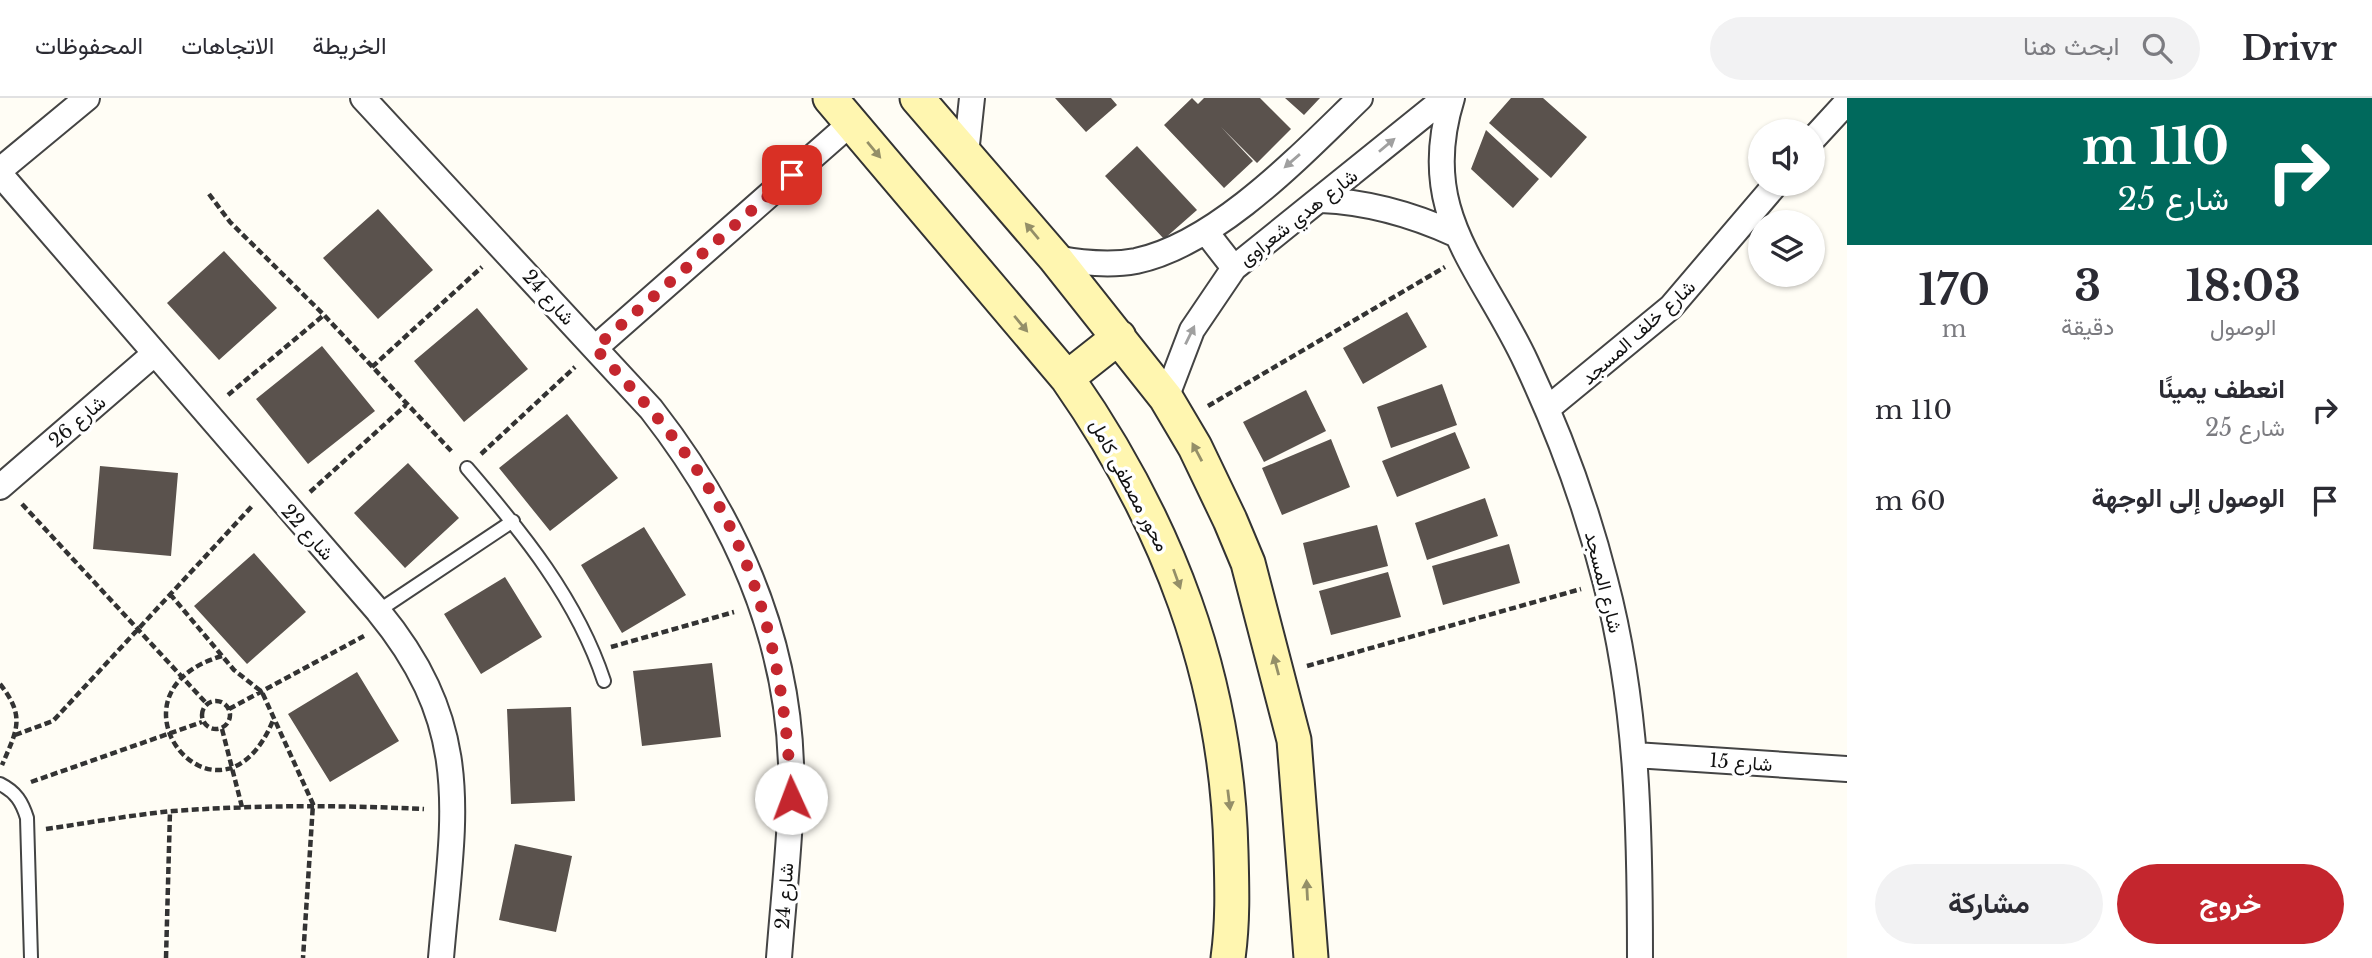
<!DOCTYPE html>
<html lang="ar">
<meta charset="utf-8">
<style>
:root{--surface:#fff;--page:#f2f2f3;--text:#2b2b33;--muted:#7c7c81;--line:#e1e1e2;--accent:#c4262e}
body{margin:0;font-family:"Libre Baskerville",Vazirmatn,serif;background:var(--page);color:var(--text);direction:rtl;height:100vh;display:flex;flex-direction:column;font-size:26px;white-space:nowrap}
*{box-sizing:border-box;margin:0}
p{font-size:23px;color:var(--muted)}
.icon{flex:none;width:38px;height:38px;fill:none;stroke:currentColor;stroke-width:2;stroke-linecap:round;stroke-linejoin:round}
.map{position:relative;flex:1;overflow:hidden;direction:ltr}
.details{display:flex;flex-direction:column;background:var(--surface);width:525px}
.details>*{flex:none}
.banner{background:#00695c;color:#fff;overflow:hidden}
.fabs{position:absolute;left:1748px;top:21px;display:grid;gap:14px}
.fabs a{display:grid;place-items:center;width:77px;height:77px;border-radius:50%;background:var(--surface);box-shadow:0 2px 5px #0004;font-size:35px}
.pin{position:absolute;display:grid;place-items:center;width:60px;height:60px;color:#fff;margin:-30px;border-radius:14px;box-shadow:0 4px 10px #0006}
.me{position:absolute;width:77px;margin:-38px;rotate:358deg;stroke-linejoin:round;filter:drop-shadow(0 0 5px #0008)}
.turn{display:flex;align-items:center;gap:24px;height:147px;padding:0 28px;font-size:32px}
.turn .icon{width:91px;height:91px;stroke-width:2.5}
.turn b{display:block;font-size:49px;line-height:60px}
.eta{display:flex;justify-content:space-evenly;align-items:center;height:119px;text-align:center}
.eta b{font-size:42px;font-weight:700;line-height:49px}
.button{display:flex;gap:14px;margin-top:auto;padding:14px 28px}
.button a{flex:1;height:80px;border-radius:42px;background:var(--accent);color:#fff;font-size:28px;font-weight:700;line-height:80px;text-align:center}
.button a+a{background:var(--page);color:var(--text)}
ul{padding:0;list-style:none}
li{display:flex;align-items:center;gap:21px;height:91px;padding:0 28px}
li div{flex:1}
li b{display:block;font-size:26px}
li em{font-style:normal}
header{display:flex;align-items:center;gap:42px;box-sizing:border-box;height:98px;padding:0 35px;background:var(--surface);border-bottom:2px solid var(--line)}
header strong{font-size:33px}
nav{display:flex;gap:38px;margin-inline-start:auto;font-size:24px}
.search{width:490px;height:63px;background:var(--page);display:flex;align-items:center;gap:18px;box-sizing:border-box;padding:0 24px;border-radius:38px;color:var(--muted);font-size:26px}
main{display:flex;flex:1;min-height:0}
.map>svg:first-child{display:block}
.building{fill:#5a524d}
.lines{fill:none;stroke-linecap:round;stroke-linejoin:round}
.lane-casing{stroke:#444;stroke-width:16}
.street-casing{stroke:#444;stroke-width:28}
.secondary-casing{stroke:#333;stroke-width:37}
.path{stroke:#333;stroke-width:4.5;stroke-dasharray:7 3.5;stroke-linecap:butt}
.lane{stroke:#fff;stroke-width:12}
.street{stroke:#fff;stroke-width:24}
.secondary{stroke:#fff6b0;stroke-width:33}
.oneway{fill:#a0a0a0}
.oneway2{fill:#948f68}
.route{stroke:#c4262e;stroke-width:12;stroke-dasharray:0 21.6}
.labels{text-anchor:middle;stroke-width:7;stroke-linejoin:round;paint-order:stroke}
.street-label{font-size:19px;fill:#111;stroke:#fff}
</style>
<header>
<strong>Drivr</strong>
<div class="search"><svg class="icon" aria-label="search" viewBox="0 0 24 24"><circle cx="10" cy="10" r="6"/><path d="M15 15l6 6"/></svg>ابحث هنا</div>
<nav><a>الخريطة</a><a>الاتجاهات</a><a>المحفوظات</a></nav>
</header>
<main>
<section class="details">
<div class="banner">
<div class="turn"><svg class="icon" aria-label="right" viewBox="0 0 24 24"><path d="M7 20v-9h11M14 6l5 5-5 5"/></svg><div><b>110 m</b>شارع 25</div></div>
</div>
<div class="eta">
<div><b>18:03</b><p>الوصول</p></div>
<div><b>3</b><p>دقيقة</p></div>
<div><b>170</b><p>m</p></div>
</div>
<ul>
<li><svg class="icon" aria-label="right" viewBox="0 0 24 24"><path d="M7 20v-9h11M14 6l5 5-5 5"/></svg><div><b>انعطف يمينًا</b><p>شارع 25</p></div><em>110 m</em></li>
<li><svg class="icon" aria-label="arrive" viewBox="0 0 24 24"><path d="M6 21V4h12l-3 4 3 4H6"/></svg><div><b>الوصول إلى الوجهة</b></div><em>60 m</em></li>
</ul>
<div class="button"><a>خروج</a><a>مشاركة</a></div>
</section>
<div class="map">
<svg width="1847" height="860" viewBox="0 0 1847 860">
<rect width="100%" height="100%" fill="#fffdf5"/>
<path class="building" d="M1055 0H1111L1117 7 1086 34Z
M1192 0 1198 6 1204 0H1260L1291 31 1257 65 1221 29 1253 63 1224 90 1164 27Z
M1285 0H1320L1304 17Z
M1511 0H1543L1587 39 1551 80 1489 25Z
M1486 32 1539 81 1513 110 1471 71Z
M1137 48 1197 112 1164 141 1105 78Z
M378 111 433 172 378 221 323 160Z
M224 153 277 210 219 262 167 205Z
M477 210 528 271 464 324 414 263Z
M1407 214 1427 249 1363 286 1343 250Z
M322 248 375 313 308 366 256 301Z
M1442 286 1457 327 1391 350 1377 309Z
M1306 292 1326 333 1264 364 1243 324Z
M567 316 618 380 550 433 499 370Z
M1455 334 1470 370 1397 399 1382 363Z
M1331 341 1350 389 1282 417 1262 370Z
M408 365 459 420 405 470 354 415Z
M100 368 178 375 171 458 93 451Z
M1485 400 1498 438 1427 462 1415 425Z
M1377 427 1388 468 1313 487 1303 445Z
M644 429 686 497 622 535 581 467Z
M1509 446 1520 485 1443 507 1432 468Z
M254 455 306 514 247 566 194 508Z
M1388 474 1401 519 1331 537 1319 493Z
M505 479 542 539 481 576 444 516Z
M712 565 721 639 642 648 633 573Z
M357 574 399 643 330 684 288 616Z
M571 609 575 703 511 706 507 611Z
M515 746 572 758 556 834 499 822Z"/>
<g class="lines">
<defs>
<path id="lane" d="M467 370C522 434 577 501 604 583
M378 513 513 423
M0 686C16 694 22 704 27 720L31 860"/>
<path id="street" d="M363 0 651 311C740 425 796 554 791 701 789 754 783 807 779 860
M1452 0C1416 115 1481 168 1526 264 1559 334 1586 407 1605 482 1638 607 1640 732 1640 860
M1813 41 1847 4
M966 56 972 0
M0 72 87 0
M0 76 378 513C476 632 453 719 441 860
M1321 102C1369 104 1411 116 1455 136
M1206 134 1234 170
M1055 160C1082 165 1109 168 1136 163 1217 146 1301 57 1360 0
M595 250 851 25
M1166 300 1192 232 1234 170 1445 0
M1547 311 1671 209 1776 86
M0 389 154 256
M1635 657 1847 671"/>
<path id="secondary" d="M830 0 1067 280C1167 423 1227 578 1231 754 1232 790 1233 824 1228 860
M917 0 1055 160 1166 300 1195 349 1230 422 1248 465 1294 642 1311 860
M1067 280 1119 239"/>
</defs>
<use href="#lane" class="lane-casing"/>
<use href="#street" class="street-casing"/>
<use href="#secondary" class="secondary-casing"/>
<path class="path" d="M209 96 230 124 324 217 453 355
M372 269 482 169
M228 297 324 217
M1208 308 1445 169
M481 356 575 269
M310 394 406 307
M22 406 207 606
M170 496 234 572 262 594 313 706 303 860
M611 549 734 514
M222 558C92 596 222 752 274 620
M1307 568 1581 491
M0 586C26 619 17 632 2 667
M202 617a14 14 0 1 1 28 0a14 14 0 1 1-28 0Z
M229 611 364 538
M222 631 242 709
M15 637 53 623 253 407
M31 684 202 624
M46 731C88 725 131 717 173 713 257 707 340 707 424 711
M166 860 170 713"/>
<use href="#lane" class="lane"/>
<use href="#street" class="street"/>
<use href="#secondary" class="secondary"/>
</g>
<defs><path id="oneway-solid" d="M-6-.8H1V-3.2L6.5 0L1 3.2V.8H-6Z" transform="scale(1.75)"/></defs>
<g class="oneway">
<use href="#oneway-solid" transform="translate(1387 47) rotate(-40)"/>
<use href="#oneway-solid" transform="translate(1292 63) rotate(139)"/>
<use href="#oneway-solid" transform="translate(1190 237) rotate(-64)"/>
</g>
<g class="oneway2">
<use href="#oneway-solid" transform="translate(874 52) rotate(50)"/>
<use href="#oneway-solid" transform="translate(1032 133) rotate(-130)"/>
<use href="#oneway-solid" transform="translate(1021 226) rotate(50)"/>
<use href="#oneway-solid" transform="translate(1197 354) rotate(-118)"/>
<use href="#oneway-solid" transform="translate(1177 481) rotate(70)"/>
<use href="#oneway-solid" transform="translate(1276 567) rotate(-105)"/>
<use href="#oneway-solid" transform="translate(1229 702) rotate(83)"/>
<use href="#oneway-solid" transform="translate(1307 792) rotate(-93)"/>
</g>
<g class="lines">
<path class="route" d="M791 700C786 576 760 456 685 355 658 318 626 284 595 250L792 77"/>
</g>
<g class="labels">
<g class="street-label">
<text transform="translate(1298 119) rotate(-38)" y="7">شارع هدي شعراوى</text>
<text transform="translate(549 199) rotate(48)" y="7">شارع 24</text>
<text transform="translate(1638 234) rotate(-42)" y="7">شارع خلف المسجد</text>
<text transform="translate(77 323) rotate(-41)" y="7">شارع 26</text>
<text transform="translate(1130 387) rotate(62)" y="7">محور مصطفى كامل</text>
<text transform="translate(308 434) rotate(48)" y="7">شارع 22</text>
<text transform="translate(1604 484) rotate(76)" y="7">شارع المسجد</text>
<text transform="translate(1741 664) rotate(4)" y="7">شارع 15</text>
<text transform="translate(784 798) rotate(-86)" y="7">شارع 24</text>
</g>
</g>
</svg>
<div class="fabs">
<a><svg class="icon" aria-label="sound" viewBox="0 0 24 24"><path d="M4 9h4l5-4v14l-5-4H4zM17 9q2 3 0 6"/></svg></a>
<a><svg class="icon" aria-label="layers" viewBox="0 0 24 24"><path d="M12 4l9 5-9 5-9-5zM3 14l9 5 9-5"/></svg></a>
</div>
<div class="pin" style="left:792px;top:77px;background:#d93025"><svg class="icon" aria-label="arrive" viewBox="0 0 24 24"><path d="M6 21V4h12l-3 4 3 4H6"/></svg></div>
<svg class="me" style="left:791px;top:700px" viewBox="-20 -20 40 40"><circle r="19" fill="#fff"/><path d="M0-13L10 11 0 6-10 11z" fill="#c4262e"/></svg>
</div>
</main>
